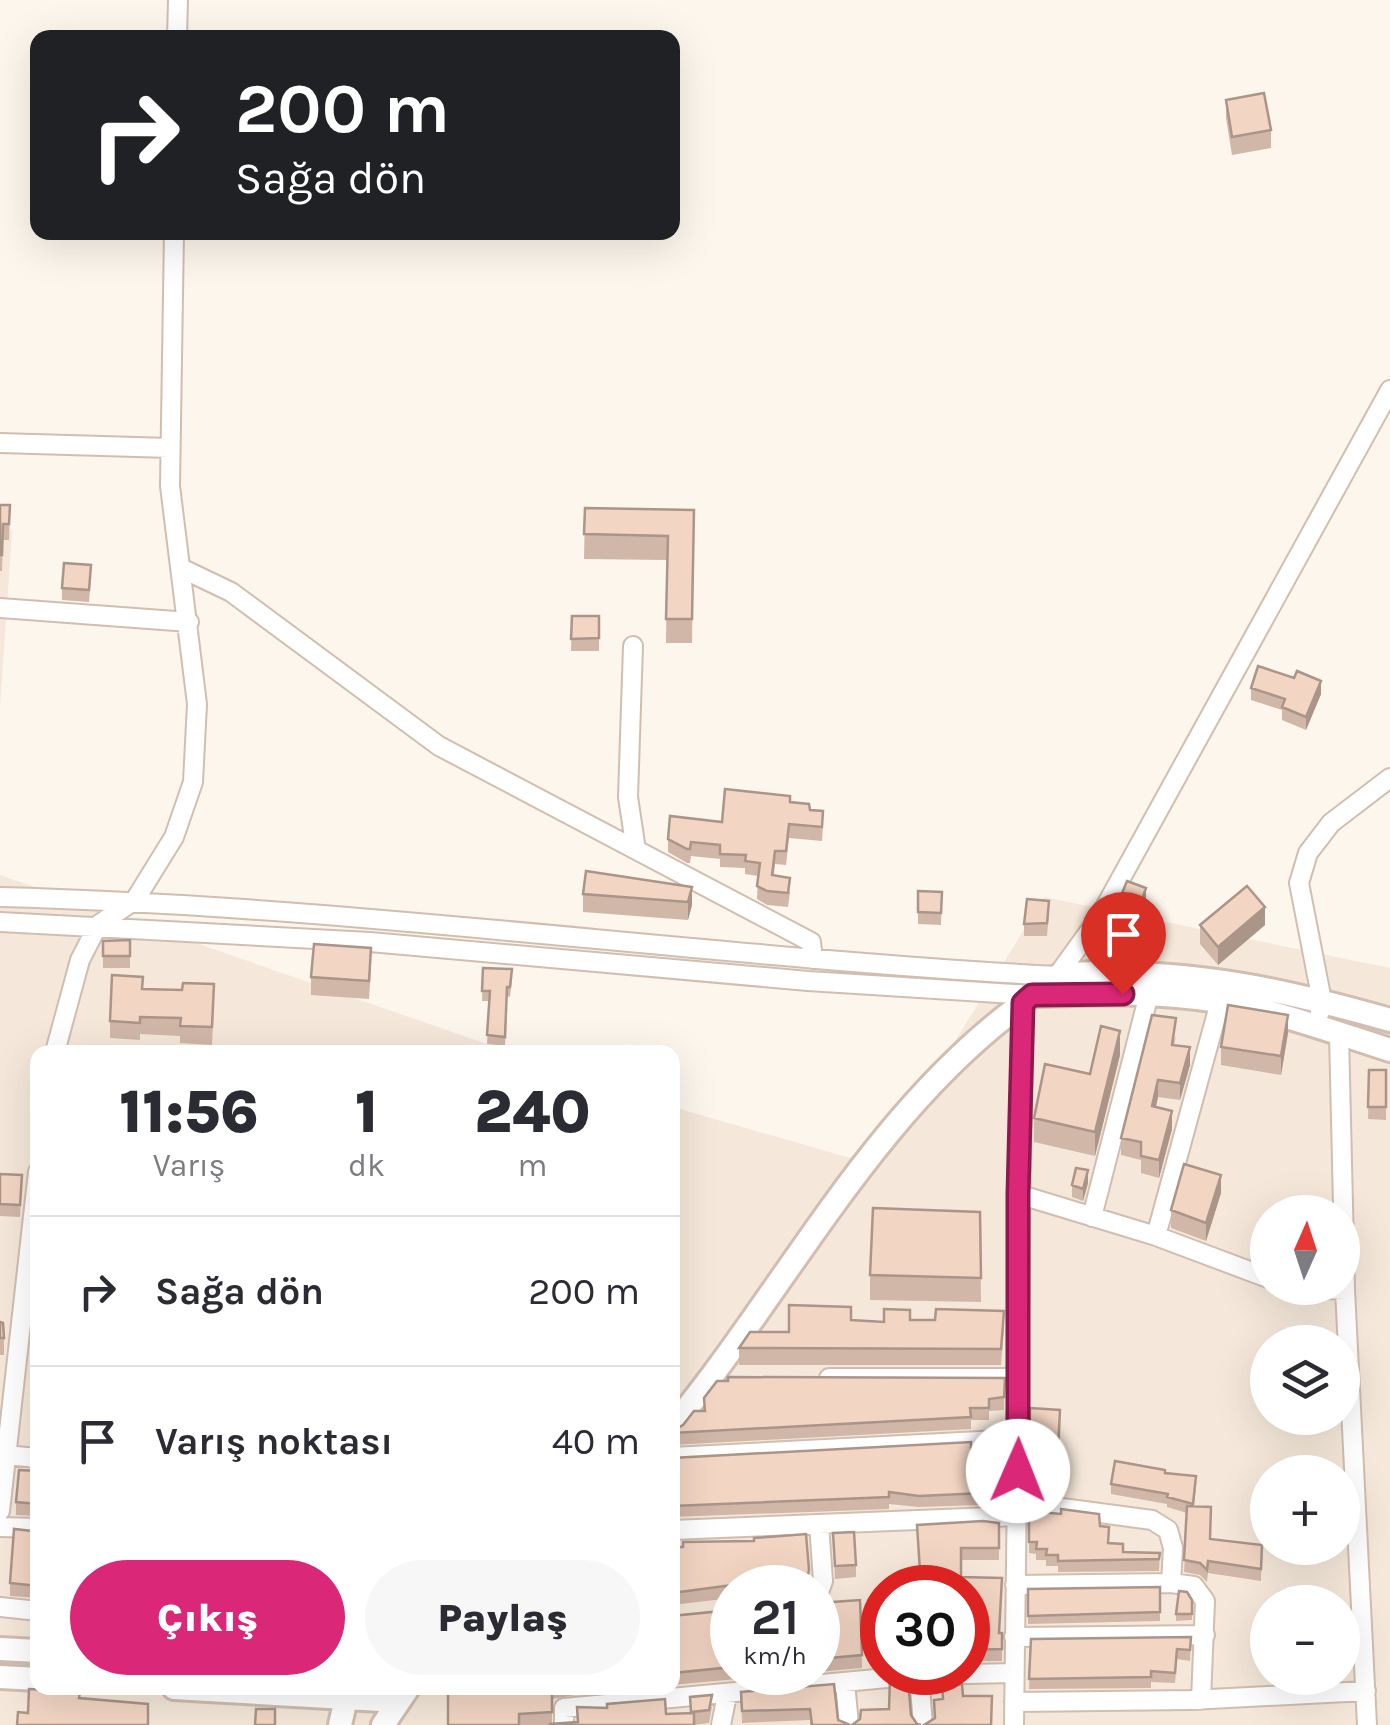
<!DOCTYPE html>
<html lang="tr">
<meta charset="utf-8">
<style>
:root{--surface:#fff;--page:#f7f7f7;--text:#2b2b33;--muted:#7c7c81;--line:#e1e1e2;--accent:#db2777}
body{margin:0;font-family:Karla,sans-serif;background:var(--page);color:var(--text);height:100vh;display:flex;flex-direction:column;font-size:38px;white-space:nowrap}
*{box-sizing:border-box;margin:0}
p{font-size:32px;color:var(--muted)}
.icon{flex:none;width:55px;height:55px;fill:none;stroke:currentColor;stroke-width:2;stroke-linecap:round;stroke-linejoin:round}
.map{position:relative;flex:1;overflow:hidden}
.sheet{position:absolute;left:30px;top:1045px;width:650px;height:650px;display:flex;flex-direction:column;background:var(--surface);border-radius:20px;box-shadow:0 10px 40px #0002}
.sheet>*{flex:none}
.banner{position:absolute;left:30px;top:30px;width:650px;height:210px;border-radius:20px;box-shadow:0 10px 40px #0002;background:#202124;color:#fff;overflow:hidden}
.needle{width:65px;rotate:3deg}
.controls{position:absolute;left:1250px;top:1195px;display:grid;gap:20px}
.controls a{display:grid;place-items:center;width:110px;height:110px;border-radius:50%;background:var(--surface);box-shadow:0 10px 40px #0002;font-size:50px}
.speed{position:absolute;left:710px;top:1565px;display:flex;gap:20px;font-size:50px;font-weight:700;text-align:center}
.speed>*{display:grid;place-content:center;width:130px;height:130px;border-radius:50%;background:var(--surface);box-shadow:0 10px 40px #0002;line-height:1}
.speed small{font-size:25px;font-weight:400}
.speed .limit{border:15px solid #d22;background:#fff;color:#111}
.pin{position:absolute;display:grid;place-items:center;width:85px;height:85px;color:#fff;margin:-102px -42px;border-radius:50% 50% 50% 0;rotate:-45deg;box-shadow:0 0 10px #0007}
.pin .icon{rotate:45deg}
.me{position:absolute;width:110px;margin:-55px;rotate:1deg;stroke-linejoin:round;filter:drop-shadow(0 0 8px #0008)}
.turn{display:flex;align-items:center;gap:35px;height:210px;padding:0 40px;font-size:45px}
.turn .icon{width:130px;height:130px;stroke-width:2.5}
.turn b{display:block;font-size:70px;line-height:85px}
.eta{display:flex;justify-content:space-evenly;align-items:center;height:170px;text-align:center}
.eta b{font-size:60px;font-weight:800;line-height:70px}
.action{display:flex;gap:20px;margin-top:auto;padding:20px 40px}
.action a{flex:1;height:115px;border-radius:60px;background:var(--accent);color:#fff;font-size:40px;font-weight:800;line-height:115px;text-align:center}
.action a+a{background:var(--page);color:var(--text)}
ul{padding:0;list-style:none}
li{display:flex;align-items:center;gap:30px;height:150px;padding:0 40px;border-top:2px solid var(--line)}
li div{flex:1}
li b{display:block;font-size:38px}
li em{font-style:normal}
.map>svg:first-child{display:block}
.residential{fill:#f5e8da;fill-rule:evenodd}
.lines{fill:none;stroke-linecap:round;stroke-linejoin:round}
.minor-casing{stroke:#d1beb0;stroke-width:22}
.tertiary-casing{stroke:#d1beb0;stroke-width:28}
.minor{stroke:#fff;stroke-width:18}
.tertiary{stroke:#fff;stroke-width:22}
.wall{fill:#d1b7a8}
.shaded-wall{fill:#aa9588}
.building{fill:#f3d5c3;stroke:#aa9588;stroke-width:2.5}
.route-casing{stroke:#8e194d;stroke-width:25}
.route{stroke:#db2777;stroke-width:18}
</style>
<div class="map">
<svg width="1390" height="1725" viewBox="0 0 1390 1725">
<rect width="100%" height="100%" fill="#fdf6ec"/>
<path class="residential" d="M0 505 12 532 0 708Z
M0 875 510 1052H38V1688H672L673 1107 878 1166 1044 897 1390 968V1725H0ZM1268 1212H1342V1288H1268ZM1268 1342H1342V1418H1268ZM1268 1472H1342V1548H1268ZM732 1588H818V1672H732ZM882 1588H968V1672H882ZM1268 1602H1342V1678H1268Z"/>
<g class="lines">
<defs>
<path id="minor" d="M177 38 178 0
M0 443 170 448
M183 569 231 592 439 746 811 942 813 959
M0 608 189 622
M633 646 628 797 636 850
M0 897C353 906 704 957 1057 976L1099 918 1390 390
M0 922 370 942 808 981 1031 995
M1320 1012 1322 1001 1299 883 1308 853 1331 823 1390 778
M1339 1034 1345 1290 1367 1725
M55 1052 80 960 98 925 135 900 174 837 193 782 197 704 170 486 174 232
M1018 1194 1156 1236 1220 1002
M1092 1217 1149 994
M1156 1236 1268 1278
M1305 1288 1345 1290
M829 1378H1018
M5 1455 38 1458
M672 1457 1019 1439
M0 1511 38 1172
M0 1527 38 1528
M672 1530 1017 1516
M1171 1583 1194 1586 1205 1601 1201 1700
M1015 1585 1171 1583 1173 1548 1168 1530 1152 1520 1017 1502
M818 1595 823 1581 819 1524
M0 1607 38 1611
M1014 1637 1205 1635
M919 1675 923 1725
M845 1682 849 1725
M1014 1702 1191 1700 1366 1691
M564 1725V1708L919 1675 1014 1673
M721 1725 727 1695
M1014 1725 1023 1003"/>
<path id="tertiary" d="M1031 995C1094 993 1156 991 1218 1001 1276 1011 1334 1032 1390 1050
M672 1427C787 1287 871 1116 1019 1006 1031 997 1045 978 1061 976 1080 972 1102 973 1122 974 1214 974 1302 995 1390 1020
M0 1649 38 1651
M0 1677 38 1679
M174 1688 398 1701
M340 1725 346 1698 355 1690
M383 1725 408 1688"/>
</defs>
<use href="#minor" class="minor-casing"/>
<use href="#tertiary" class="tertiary-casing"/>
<use href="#minor" class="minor"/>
<use href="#tertiary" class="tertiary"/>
</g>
<path class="wall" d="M1226 100 1271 130V148L1232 155 1226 118Z
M0 505H10L9 540H3L2 571H0Z
M585 508 694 510 692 643H666L667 560 584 559Z
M91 577 89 602 62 600V588Z
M572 616H599V651H571Z
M1251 688 1321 694 1306 730 1282 720V710L1251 700Z
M790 802 810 810 823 825 822 841 789 838 786 865 775 864 774 875 790 892 788 907 767 905 757 899 758 876 745 874V868L720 867V859L691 856 690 863H687L668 852V839Z
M692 887V905L688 920 583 912V894Z
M918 891 942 892 941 925 918 924Z
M1146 900 1132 939 1111 932V920Z
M1049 913 1047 936H1024V924Z
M1200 925H1265L1218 965 1200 944Z
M130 940V968H103V941Z
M371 967 369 999 311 995V977Z
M483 968 512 979 510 997 507 996 505 1046 487 1044 489 1001H482Z
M143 989 214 1002 212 1045 180 1043V1036L140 1034V1040L110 1038V1021Z
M1288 1033 1281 1075 1221 1065V1047Z
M1176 1036 1174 1045 1190 1065 1180 1100 1158 1097 1156 1107 1172 1129 1159 1178 1141 1173V1160L1121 1155V1138Z
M1120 1055 1095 1156 1034 1142V1118Z
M1369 1070H1386V1120L1368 1119Z
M0 1174 22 1175 20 1217 0 1216Z
M1088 1183 1083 1201 1072 1197V1185Z
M1221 1193 1206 1241 1171 1228V1210Z
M980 1212 981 1302 870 1300V1275Z
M851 1320 884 1322 910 1320 1004 1328 1001 1365H739V1348L789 1332Z
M0 1322 4 1338V1355H0Z
M1005 1378 1004 1410 989 1411V1420H971V1429L672 1445V1431Z
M1030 1408 1060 1429 1057 1489 1029 1486Z
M971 1449H1000V1486H989V1491H983V1505L919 1507 889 1504V1509L672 1517V1458Z
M38 1471V1516L16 1515V1502Z
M1165 1473 1196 1486 1194 1506 1210 1539 1262 1545 1261 1581 1208 1573 1207 1582 1200 1575 1184 1572 1187 1513 1167 1507V1504L1111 1494V1484Z
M1029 1511 1100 1526 1109 1543 1123 1552 1160 1553 1159 1571 1058 1572V1566H1046V1560H1036V1554L1029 1553Z
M999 1523V1560H961V1577L1000 1633H1002V1661H968V1588L945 1581 920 1583 917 1525Z
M38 1527V1598L10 1596V1583L33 1531Z
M833 1533 856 1565V1577L835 1579Z
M672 1547 809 1583 808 1588H732V1598L672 1605Z
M1160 1587V1621L1028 1624V1589Z
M860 1600 862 1668 818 1672V1603Z
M1192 1600V1620L1176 1621V1614Z
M732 1610V1672H811L672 1685V1616Z
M1191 1637 1190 1661 1177 1659 1175 1683 1151 1682V1688L1029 1689 1031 1639Z
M834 1684 838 1720 850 1725H810V1720L742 1723 741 1692Z
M448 1688H588V1693L552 1699V1724L578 1722 577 1707 666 1714 690 1713V1697L712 1707 709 1723 694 1725H448Z
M606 1688H649L606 1692Z"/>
<path class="shaded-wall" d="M1321 681V694L1306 730V717Z
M692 887V905L688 920V902Z
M1146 888V900L1132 939V927Z
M1265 907V925L1218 965V947Z
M1288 1015V1033L1281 1075V1056Z
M1120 1031V1055L1095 1156V1132Z
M1190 1047V1065L1180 1100V1083Z
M1158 1080V1097L1152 1124V1106Z
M1172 1111V1129L1159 1178V1160Z
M1088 1170V1183L1083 1201V1189Z
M1221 1175V1193L1206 1241V1223Z"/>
<path class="building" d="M1264 93 1271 130 1232 137 1226 100Z
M0 505H10L9 524H3L2 555H0Z
M585 508 694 510 692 619H666L668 536 584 534Z
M64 563 91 565 89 590 62 588Z
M572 616H599V638L571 639Z
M1258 666 1294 678 1297 671 1321 681 1306 717 1282 707 1285 699 1251 688Z
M725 789 790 796V802L809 804 810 810 823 811 822 827 789 824 786 851H775L772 875 790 878 788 893 767 891 757 886 760 863 745 861 746 855 720 854V845L691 842 690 849H687L668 839 670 816 722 822Z
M586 871 692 887 688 902 583 894Z
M1127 881 1146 888 1132 927 1111 920Z
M1247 886 1265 907 1218 947 1200 925Z
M918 891 942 892 941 913 918 912Z
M1027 899 1049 901 1047 923 1024 924Z
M130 940V956H103V941Z
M314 944 371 948 369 981 311 977Z
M483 968 512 969 510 987H507L505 1037 487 1035 490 991H482Z
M112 975 143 977 142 989 182 990 183 983 214 984 212 1027 180 1026 181 1018 140 1017V1023L110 1021Z
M1228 1005 1288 1015 1281 1056 1221 1047Z
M1152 1015 1176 1018 1172 1045 1190 1047 1180 1083 1158 1080 1152 1106 1172 1111 1159 1160 1141 1156V1142L1121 1138Z
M1101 1026 1120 1031 1095 1132 1034 1118 1045 1064 1090 1074Z
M1369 1070H1386V1107H1368Z
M1184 1164 1221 1175 1206 1223 1171 1210Z
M1076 1168 1088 1170 1083 1189 1072 1185Z
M0 1174 22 1175 20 1205 0 1204Z
M873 1208 980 1212 981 1278 870 1275Z
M789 1305 851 1307V1320L884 1322V1309L910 1310V1320H935L936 1309 1004 1311 1001 1349 739 1348 750 1332H789Z
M0 1322 3 1323 4 1338H0Z
M728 1377 1005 1378 1004 1397 989 1399V1408H970L971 1417 672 1433V1431L683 1425 694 1411H705L704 1398 717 1381H728Z
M1030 1408 1060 1410 1057 1470 1029 1468Z
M971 1442V1449H1000V1474H989V1479H983V1493L919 1496 889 1492V1497L672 1506V1458Z
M1115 1461 1165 1470V1473L1196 1476 1193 1504 1167 1497 1168 1494 1111 1484Z
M19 1470 38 1471V1504L16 1502Z
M1187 1506 1211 1507 1210 1539 1262 1545 1261 1569 1208 1561 1207 1570 1200 1563 1184 1560Z
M1061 1509 1099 1514 1100 1526 1109 1527 1108 1543 1123 1544V1552L1160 1553 1159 1559 1058 1561V1555H1046L1047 1549H1036L1037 1542H1029V1511L1061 1514Z
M983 1521 999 1523V1548H961V1577L1002 1578 999 1633H1002V1649L968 1650V1588H944L946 1570 920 1571 917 1525Z
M38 1527V1586L10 1583 14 1529 33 1531V1528Z
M854 1532 856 1565 835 1566 833 1533Z
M806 1534 809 1570 806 1584 807 1588H737L732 1585 672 1593V1547H683V1542L754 1541V1538Z
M1160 1587V1612L1028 1616V1589Z
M1179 1591 1187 1592 1192 1600V1614H1176Z
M860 1600 862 1655 818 1659V1603Z
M732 1610V1667L672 1673V1616Z
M1191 1637 1190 1650 1177 1649 1175 1673 1151 1671V1677L1029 1679 1031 1639Z
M890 1678 908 1679 911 1715 917 1724 921 1725H852L860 1719 861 1710 889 1709Z
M834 1684 838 1720 850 1725H812L810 1709 742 1711 741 1692Z
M962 1684 963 1696H992L991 1725H924L935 1718 934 1700 943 1699 942 1685Z
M448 1688H552V1712L519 1714V1725H448Z
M29 1689 80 1692 79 1698 148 1704V1725H17L18 1712 28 1713Z
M712 1695 709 1710 691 1712 690 1697Z
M665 1699 666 1714 694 1713V1725H550V1724L578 1722 577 1707 607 1708V1704Z
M256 1709H275V1725H255Z"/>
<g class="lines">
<defs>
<path id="route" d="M1018 1471V1194L1023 1003 1032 995 1123 994"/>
</defs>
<use href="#route" class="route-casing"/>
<use href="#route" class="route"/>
</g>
</svg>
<div class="controls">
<a><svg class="needle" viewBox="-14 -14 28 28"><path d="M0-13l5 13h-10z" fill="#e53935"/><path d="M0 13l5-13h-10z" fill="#7c7c81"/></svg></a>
<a><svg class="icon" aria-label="layers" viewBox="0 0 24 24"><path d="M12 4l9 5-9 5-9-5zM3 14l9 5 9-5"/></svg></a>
<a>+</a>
<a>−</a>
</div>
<div class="speed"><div>21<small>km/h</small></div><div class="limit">30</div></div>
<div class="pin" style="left:1123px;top:994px;background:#d93025"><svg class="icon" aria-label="arrive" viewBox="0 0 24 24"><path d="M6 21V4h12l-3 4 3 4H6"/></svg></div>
<svg class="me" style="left:1018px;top:1471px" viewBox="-20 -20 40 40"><circle r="19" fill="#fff"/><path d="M0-13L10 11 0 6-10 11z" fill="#db2777"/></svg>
<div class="banner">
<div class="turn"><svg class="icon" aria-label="right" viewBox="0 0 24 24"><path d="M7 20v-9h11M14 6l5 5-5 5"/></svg><div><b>200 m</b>Sağa dön</div></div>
</div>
<section class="sheet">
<div class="eta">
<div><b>11:56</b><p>Varış</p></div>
<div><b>1</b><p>dk</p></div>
<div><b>240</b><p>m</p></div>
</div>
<ul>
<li><svg class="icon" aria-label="right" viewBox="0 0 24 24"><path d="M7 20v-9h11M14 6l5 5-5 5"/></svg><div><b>Sağa dön</b></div><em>200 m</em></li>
<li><svg class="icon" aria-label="arrive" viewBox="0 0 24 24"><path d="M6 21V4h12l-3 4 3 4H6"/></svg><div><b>Varış noktası</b></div><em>40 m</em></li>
</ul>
<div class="action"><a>Çıkış</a><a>Paylaş</a></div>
</section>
</div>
